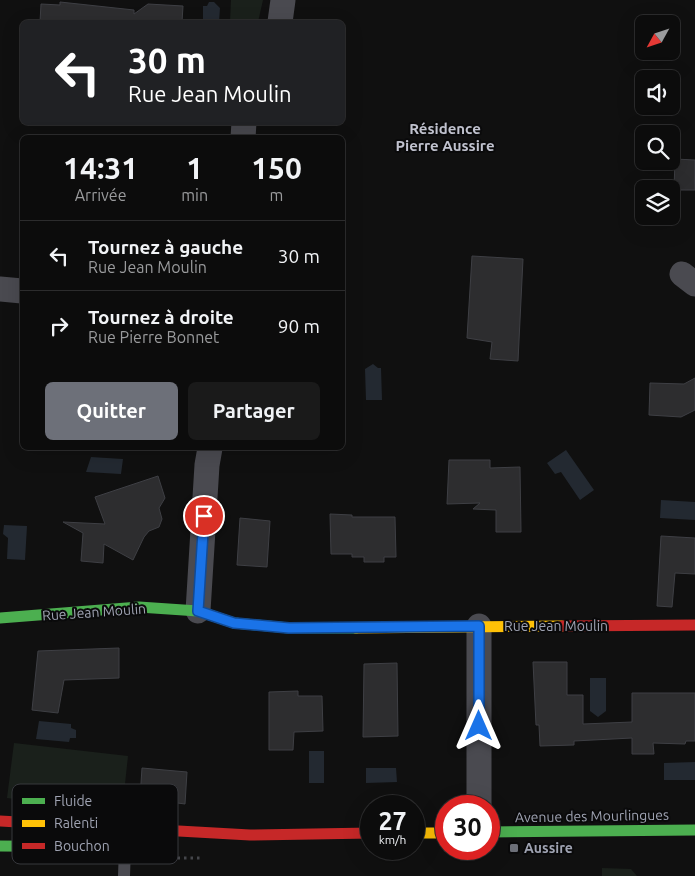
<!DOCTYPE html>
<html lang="fr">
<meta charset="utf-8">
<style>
:root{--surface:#0c0c0c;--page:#1a1a1a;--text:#f1f3f6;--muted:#9a9b9d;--line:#2c2c2d;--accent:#6d7079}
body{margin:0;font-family:Ubuntu,sans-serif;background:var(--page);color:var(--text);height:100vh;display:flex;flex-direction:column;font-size:19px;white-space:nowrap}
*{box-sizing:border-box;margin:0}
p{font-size:16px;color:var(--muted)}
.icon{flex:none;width:28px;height:28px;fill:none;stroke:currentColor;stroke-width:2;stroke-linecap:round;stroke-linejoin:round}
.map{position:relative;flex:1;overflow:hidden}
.drawer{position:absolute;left:20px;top:135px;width:325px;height:315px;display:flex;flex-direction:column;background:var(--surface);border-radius:8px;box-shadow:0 5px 20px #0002,0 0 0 1px var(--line)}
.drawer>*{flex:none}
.top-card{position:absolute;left:20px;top:20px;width:325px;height:105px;border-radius:8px;box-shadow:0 5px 20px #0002,0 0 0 1px var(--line);background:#202124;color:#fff;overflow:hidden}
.needle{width:32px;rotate:230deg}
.fabs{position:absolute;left:635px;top:15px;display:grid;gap:10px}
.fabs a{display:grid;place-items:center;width:45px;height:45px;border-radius:8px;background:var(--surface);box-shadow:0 5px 20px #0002,0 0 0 1px var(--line);font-size:25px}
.speed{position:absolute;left:360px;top:795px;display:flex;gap:10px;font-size:25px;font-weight:700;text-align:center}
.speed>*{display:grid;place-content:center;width:65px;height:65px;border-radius:50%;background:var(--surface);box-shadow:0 5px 20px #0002,0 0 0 1px var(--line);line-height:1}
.speed small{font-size:12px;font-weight:400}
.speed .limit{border:8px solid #d22;background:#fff;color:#111}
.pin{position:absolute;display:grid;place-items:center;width:42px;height:42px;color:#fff;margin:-21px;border:2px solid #fff;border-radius:50%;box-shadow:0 1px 5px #0007}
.me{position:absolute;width:55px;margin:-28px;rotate:0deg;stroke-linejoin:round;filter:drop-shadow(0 0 4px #0008)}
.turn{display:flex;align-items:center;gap:18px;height:105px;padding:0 25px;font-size:22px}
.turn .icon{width:65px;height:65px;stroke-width:2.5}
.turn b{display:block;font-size:35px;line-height:42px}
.eta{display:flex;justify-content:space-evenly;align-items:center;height:85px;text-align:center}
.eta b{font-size:30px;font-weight:600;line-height:35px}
.button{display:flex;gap:10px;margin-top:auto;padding:10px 25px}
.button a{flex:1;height:58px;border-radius:8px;background:var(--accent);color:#fff;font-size:20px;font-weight:600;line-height:58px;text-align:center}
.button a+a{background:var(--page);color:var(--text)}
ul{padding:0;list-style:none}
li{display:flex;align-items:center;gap:15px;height:70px;padding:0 25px;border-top:1px solid var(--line)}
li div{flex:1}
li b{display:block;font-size:19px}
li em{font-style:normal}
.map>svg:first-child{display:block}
.green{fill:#1a201b}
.water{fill:#232931}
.building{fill:#2d2d2f;stroke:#3e3f44}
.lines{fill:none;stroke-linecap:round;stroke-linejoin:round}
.path{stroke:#45464b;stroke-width:3;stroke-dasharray:2.5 4;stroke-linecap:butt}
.lane{stroke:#4a4a50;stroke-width:12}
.street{stroke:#4a4a50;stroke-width:25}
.fast{stroke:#4caf50;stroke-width:11}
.slow{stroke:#ffc107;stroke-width:11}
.jam{stroke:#c62828;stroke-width:11}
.route-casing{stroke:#114b97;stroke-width:12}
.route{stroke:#1a73e8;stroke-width:9}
.poi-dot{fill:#6d7079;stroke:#0a0a0b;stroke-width:2}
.labels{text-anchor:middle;stroke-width:4;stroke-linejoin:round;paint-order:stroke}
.street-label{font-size:14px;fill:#9fa3b2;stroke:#0a0a0b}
.poi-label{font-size:14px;font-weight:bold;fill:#9fa3b2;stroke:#0a0a0b;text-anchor:start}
.neighbourhood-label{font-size:15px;font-weight:bold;fill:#c0c2ce;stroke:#0a0a0b}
.key{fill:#0a0a0b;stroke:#37383d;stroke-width:1}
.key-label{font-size:14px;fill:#9fa3b2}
</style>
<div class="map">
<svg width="695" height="876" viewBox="0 0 695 876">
<rect width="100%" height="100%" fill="#101010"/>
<path class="green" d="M231 0H263L258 22H230Z
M14 743 128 756 122 812 7 798Z
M602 868 631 869 637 876H602Z"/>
<path class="water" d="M209 2H214L220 8 219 22H203V6H207Z
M373 364 378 368H381L382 400H366L365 369Z
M566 450 594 490 580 500 561 472 555 474 547 463Z
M91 457 123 459 121 474 86 472Z
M661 500 695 502V520L660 518Z
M4 525 27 526 25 560 7 559 8 538 3 534Z
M590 678H606V711L598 717 590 711Z
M39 721 71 724V728L76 730V738H70L69 742 36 739Z
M309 751H324V783H309Z
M695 762V780H664V763Z
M366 768H396L397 782 366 783Z"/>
<path class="building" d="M60 2 134 10V14L148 4 183 6 182 22H40L41 4 60 5Z
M675 159 695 160V190H674Z
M472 256 523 259 518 361 490 359 492 342 467 338Z
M695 378V410L681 417 649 415 650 383 684 384Z
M449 460H490V468L520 467 521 532H496V510L473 509 480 503 447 504Z
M158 476 165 498 159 508 162 519 159 527 149 531 144 537 133 560 104 544 103 563 81 561 83 533 63 522 105 524 95 497Z
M330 514 352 515V517H395L396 557H384V562H364V557H352V554H331Z
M240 518 270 521 267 567 237 565Z
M661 536 695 538V574L675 573 672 607 657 606Z
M119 648V678L64 680 58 713 32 710 38 651Z
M533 662H567V695H583V724L632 722V693H695V741H686L685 744 653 743 654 754H632V738L574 741V745L540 746 539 725H536Z
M397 663 398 736 363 737 364 664Z
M298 691V696H322L323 731 294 732 293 750H269V692Z
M142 768 187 772 185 804 140 798Z"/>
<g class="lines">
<path class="path" d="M145 858H201"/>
<path class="lane" d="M124 876 125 847"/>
<path class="street" d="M280 22 283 0
M243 138 244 122
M682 274 695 284
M0 289 22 291
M198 611 207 465 210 448
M479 806V626"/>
<path class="fast" d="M0 618 139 607 198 611 234 623 289 628H356
M489 832 695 830
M0 846 123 847"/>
<path class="slow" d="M356 628 562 626
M414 833H446"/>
<path class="jam" d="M562 626 695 625
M0 821 250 835 371 833"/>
</g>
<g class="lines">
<defs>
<path id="route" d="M204 516 198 611 234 623 289 628 479 626V726"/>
</defs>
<use href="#route" class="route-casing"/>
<use href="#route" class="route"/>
</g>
<rect class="poi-dot" x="509" y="843" width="10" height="10" rx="2.5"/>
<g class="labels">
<g class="street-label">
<text transform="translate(94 612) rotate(-4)" y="5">Rue Jean Moulin</text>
<text x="556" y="631">Rue Jean Moulin</text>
<text transform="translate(592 816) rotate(-1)" y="5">Avenue des Mourlingues</text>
</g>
<g class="poi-label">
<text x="524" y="853">Aussire</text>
</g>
<g class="neighbourhood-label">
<text x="445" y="134">Résidence<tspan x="445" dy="17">Pierre Aussire</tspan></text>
</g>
</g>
<rect x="12" y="784" width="166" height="80" rx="8" class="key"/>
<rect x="22" y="798" width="23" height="6" fill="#4caf50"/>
<rect x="22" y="820" width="23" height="7" fill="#ffc107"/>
<rect x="22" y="843" width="23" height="6" fill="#c62828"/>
<g class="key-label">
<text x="54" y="806">Fluide</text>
<text x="54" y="828">Ralenti</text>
<text x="54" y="851">Bouchon</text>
</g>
</svg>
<div class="fabs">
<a><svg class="needle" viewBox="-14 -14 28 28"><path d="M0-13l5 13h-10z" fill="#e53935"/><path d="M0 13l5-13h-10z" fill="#9a9b9d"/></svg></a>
<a><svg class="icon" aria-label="sound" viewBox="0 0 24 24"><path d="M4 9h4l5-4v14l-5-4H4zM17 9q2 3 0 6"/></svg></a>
<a><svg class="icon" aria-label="search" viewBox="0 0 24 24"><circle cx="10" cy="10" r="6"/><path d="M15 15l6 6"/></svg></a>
<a><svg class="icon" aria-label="layers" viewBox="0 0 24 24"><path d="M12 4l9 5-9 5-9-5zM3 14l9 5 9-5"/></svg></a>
</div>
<div class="speed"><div>27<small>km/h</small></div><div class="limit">30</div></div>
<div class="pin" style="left:204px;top:516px;background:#d93025"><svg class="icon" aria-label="arrive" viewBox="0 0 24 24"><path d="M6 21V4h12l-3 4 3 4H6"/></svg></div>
<svg class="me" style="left:479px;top:726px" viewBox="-20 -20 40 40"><path d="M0-17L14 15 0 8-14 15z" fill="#1a73e8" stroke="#fff" stroke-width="4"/></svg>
<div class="top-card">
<div class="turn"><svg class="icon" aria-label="left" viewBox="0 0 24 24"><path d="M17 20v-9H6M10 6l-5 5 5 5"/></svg><div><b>30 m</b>Rue Jean Moulin</div></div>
</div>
<section class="drawer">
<div class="eta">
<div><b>14:31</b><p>Arrivée</p></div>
<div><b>1</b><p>min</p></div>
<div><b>150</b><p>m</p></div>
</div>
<ul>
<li><svg class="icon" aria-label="left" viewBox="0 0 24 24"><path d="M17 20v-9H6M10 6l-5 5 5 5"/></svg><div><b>Tournez à gauche</b><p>Rue Jean Moulin</p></div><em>30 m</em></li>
<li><svg class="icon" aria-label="right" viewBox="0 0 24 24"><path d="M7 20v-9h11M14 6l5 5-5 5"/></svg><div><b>Tournez à droite</b><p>Rue Pierre Bonnet</p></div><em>90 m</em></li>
</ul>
<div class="button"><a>Quitter</a><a>Partager</a></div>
</section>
</div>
